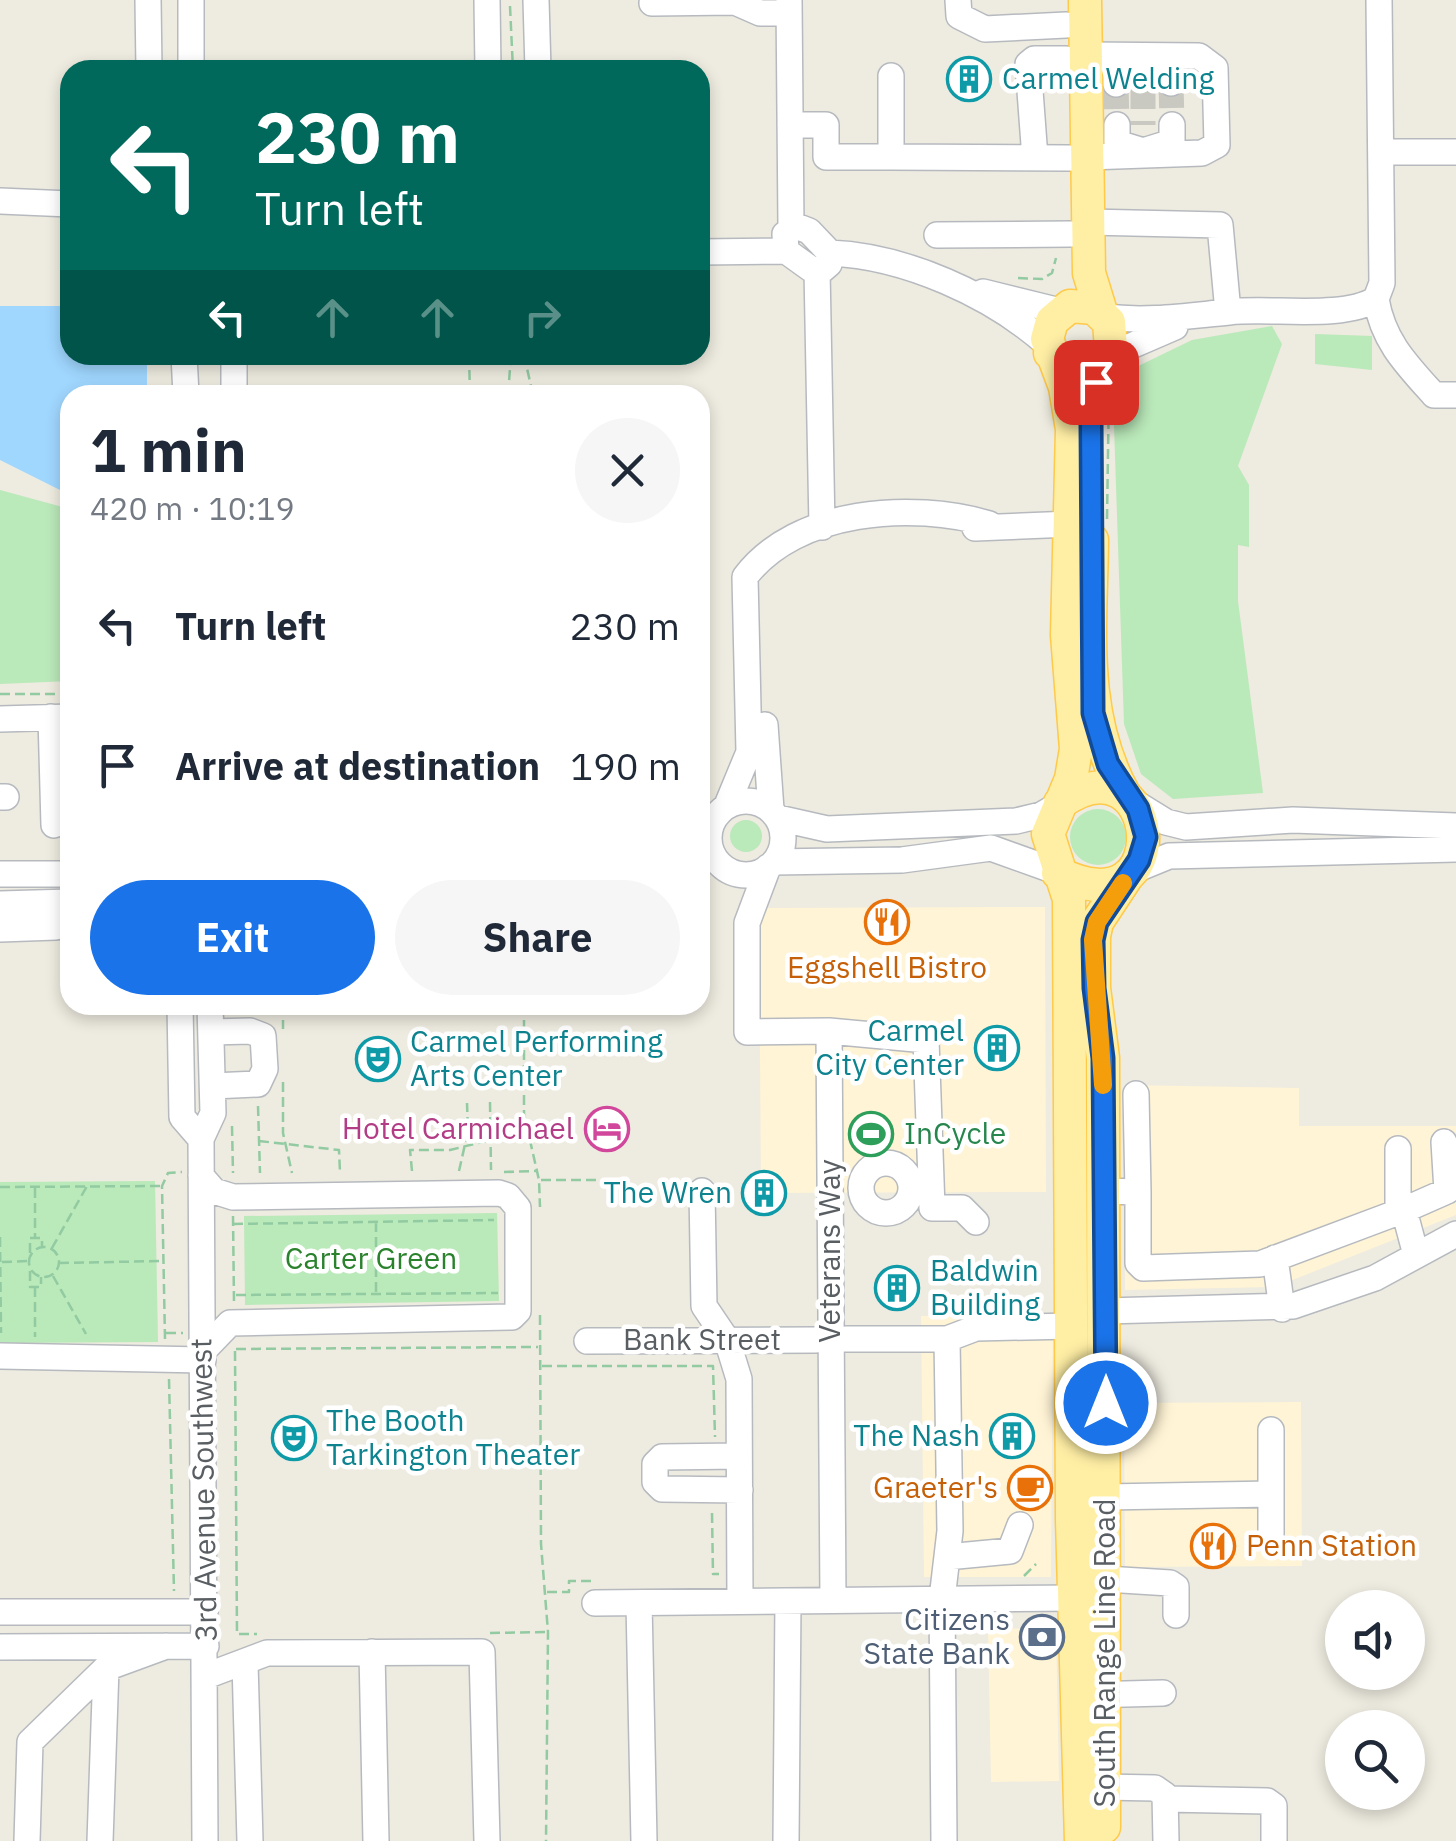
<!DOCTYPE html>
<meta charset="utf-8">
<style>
:root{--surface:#fff;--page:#f6f6f7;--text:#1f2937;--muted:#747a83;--accent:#1a73e8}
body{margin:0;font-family:"IBM Plex Sans",sans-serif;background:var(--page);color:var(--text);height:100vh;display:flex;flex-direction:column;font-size:38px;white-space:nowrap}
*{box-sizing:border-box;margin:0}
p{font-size:32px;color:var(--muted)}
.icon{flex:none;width:55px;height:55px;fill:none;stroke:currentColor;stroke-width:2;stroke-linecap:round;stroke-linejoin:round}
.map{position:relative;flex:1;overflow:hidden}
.details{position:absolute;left:60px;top:385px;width:650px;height:630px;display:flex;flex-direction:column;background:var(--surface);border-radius:30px;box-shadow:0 5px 15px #0003}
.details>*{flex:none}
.hud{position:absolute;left:60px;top:60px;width:650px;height:305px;border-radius:30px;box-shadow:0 5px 15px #0003;background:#00695c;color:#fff;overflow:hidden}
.controls{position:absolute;left:1325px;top:1590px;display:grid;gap:20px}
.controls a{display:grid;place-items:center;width:100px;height:100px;border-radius:50%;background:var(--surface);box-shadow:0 5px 15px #0003;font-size:50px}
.pin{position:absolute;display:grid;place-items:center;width:85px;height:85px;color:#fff;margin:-42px;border-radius:20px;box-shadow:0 5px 15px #0006}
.me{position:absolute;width:110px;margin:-55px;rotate:0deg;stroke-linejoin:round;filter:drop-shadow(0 0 8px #0008)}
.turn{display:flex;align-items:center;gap:35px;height:210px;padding:0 30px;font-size:45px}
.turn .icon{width:130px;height:130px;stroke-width:2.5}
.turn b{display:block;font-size:70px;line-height:85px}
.lanes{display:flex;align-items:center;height:95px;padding:0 30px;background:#0003;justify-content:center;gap:50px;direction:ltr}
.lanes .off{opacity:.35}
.round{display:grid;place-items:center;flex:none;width:105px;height:105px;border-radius:52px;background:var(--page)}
.head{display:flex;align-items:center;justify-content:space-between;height:170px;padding:0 30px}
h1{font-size:60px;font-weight:800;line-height:75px}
.primary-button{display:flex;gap:20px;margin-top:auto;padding:20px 30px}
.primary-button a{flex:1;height:115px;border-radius:60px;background:var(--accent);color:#fff;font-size:40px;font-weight:800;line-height:115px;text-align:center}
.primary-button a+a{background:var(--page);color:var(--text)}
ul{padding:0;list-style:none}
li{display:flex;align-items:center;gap:30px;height:140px;padding:0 30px}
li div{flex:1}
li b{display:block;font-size:38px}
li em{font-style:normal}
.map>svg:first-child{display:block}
.commercial{fill:#fff4d5}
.green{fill:#bae9ba}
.water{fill:#a0d7ff}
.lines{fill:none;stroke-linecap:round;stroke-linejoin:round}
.minor-tunnel{stroke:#c9c8c1;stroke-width:25;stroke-dasharray:25 12;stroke-linecap:butt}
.minor-casing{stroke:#b6babf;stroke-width:28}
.major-casing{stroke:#ffc949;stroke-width:35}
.path{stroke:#92caa1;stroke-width:2.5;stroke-dasharray:10 5;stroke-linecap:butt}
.minor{stroke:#fff;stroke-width:25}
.major{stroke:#ffefa5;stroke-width:32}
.route-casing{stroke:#114b97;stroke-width:25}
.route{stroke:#1a73e8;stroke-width:18}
.slow{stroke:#f59e0b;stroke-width:18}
.labels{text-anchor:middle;stroke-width:9;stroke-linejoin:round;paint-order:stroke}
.culture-label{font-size:30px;fill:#0d838f;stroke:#fff;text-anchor:start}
.food-label{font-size:30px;fill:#c56008;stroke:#fff}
.hotel-label{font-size:30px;fill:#b23c85;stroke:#fff;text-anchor:end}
.leisure-label{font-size:30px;fill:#27864d;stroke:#fff;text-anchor:start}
.street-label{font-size:30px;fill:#595e63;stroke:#fff}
.park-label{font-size:30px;fill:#2a822d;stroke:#fff}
.service-label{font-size:30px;fill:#4e5e75;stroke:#fff;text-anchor:end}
</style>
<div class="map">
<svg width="1456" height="1841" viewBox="0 0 1456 1841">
<rect width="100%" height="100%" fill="#eeebe0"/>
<path class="commercial" d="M1045 907 1046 1192 761 1193 759 908Z
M1125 1085 1299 1088V1126H1456V1215L1275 1287 1125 1290Z
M1053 1315 1051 1577H924L921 1316Z
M1301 1402 1302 1566 1125 1567 1124 1403Z
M1056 1628 1059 1781 991 1782 988 1629Z"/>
<path class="green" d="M1272 326 1282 344 1238 466 1249 485V547L1238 545V601L1263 793 1173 799 1141 774 1124 724 1113 396 1130 370 1192 340Z
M1315 334 1372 336V370L1315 364Z
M0 490 70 509V681L0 684Z
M1070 837a28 28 0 1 1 56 0a28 28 0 1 1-56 0Z
M730 836a16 16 0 1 1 32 0a16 16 0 1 1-32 0Z
M155 1181 158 1342 0 1343V1182Z
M497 1213 499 1301 245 1305 244 1216Z"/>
<path class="water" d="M0 306H70V355H147V395H70V495L0 460Z"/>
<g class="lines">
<path class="minor-tunnel" d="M1171 83 1172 125
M1116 84 1117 125
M1143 84V125"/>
<defs>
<path id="minor" d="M148 0 149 70
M487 0 488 70
M536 0 538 70
M789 0 791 227
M958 0 959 16 985 29 1066 25
M652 3 735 2 760 13H789
M1086 55 1199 56 1215 68 1217 145 1202 153 1088 157
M191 70V0
M891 76V157L1069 158
M1116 84V70L1143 62 1171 70V83
M790 125H826V157H891
M1117 125V143L1143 151 1172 142V125
M1381 152H1456
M1035 158 1028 64 1034 59H1066
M0 201 70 204
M1089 222 1220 225 1228 312
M796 226 809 231 830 253 829 264 822 270 811 269 786 251 785 234Z
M937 235 1071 234
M700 252 786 251
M830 253C905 256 992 295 1048 345
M817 270 822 527
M983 292 1060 311
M1376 299 1382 283 1379 0
M1376 299C1383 341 1406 364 1434 395H1456
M1105 317C1149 322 1186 316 1229 312 1270 307 1343 320 1376 299
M184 355 186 395
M234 355V395
M1108 356 1175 327
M975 528 1071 524
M51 717 54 825
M0 719 70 717
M765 725 771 810
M0 797H6
M709 838a37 37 0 1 1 74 0a37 37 0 1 1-74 0Z
M1132 801 1166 822 1186 827 1293 820 1456 826
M727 805 749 752 745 577C796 509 913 501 989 524
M778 818 827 829 1016 821 1041 815 1060 804
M774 862 902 860 991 848 1058 872
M768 867 747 923V1032L829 1031 833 1600
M1130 872 1169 856 1456 849
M0 874H70
M0 904 70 902
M0 929 56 927 70 913
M180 1005 182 1117 201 1139
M829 1031 926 1040 932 1208H962L976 1222
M211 1032 250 1031 263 1036 265 1069 258 1084 213 1086
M1136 1094 1138 1192
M1398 1149V1212
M861 1188a25 25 0 1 1 50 0a25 25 0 1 1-50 0Z
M201 1176 214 1191 233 1197 499 1193 508 1196 518 1208V1311L512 1317 230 1323 203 1351
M702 1191 704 1306 727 1340 739 1379 740 1601
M1104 1191 1138 1192V1263L1143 1268 1260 1264 1404 1210 1416 1255
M1404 1210 1447 1191 1444 1142
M1275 1258 1282 1309
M1105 1311 1293 1306 1375 1278 1456 1234
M846 1339H947L976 1328 1071 1326
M587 1341 816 1340
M0 1356 203 1360
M739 1456 662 1457 655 1464V1482L662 1489 740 1490
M1106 1497 1271 1494
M1271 1541V1430
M947 1557 1010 1551 1020 1525
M1090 1578 1170 1583 1176 1587V1615
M595 1603 1076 1598
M639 1603 644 1841
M0 1612H205
M0 1647 206 1646
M372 1652 376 1841
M245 1663 250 1841
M206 1676 267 1653 482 1652 487 1841
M1088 1695 1163 1693
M1103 1787 1155 1788 1165 1795 1166 1841
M1166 1799 1267 1801 1274 1806V1841
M27 1841 30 1742 106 1668 166 1646
M100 1841 106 1668
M205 1841 201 1139 213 1113 210 1005
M786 1841 788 1601
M944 1841 942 1599 950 1531 947 1339"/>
<path id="major" d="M1085 0 1089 273 1101 312
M1050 353 1065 368 1093 369 1111 349 1109 322 1094 308 1070 306 1052 321 1047 339 1065 387 1072 429 1067 635 1076 749 1071 779 1048 834 1069 899 1072 1519 1081 1841
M1092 540C1091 629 1080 714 1124 794
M1058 873C1181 935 1161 731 1060 803
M1104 1827 1103 1058 1094 988V936L1097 922 1128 875"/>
</defs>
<use href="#minor" class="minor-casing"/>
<use href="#major" class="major-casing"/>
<path class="path" d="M510 6 513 70
M1018 278 1042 279 1052 273 1056 258
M469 355 470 395
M524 355 533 395
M508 395 511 355
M1107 519 1109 388
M0 694H70
M700 797 711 789
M283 1005V1029
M524 1005V1114L539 1180 540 1207
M283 1082V1133L292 1173
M490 1102 491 1170
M258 1106 260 1173
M232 1126 233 1173
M259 1141 339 1150 340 1172
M412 1171 410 1150H450L490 1140
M459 1171 468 1131 467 1103
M504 1172 536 1171
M541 1180H610
M0 1187 161 1186
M35 1188V1238
M233 1216 234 1303
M376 1222V1294
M233 1224 494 1220
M0 1237 1 1333
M29 1262a15 15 0 1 1 30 0a15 15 0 1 1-30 0Z
M52 1248 87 1186
M30 1253V1238H42V1247
M2 1262 29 1261
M59 1263 163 1261
M30 1271V1287H41V1277
M53 1276 86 1334
M35 1287V1337
M236 1295 498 1293
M540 1315 541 1544 548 1632 546 1841
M166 1333H183
M165 1339 162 1186 168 1173 182 1172
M236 1349 538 1347
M235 1351 237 1634H257
M542 1366H713L715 1437
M169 1379 174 1591
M712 1513 713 1574H719
M1024 1576 1036 1564
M547 1592H569V1581H593
M490 1633 548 1632"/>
<use href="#minor" class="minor"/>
<use href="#major" class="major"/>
</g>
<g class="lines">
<defs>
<path id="route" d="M1096 382 1091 422 1093 713 1108 764 1138 809 1146 837 1139 860 1097 922 1093 940 1094 988 1103 1058 1106 1403"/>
</defs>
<use href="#route" class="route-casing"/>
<use href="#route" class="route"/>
<path class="slow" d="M1103 1085 1093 940 1097 922 1123 883"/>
</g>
<defs>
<symbol id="building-ring" viewBox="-11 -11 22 22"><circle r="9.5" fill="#fff" stroke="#0f9aa8" stroke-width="1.5"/><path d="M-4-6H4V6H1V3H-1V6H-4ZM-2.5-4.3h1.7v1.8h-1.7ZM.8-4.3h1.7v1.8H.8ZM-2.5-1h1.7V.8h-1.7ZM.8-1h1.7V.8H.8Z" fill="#0f9aa8"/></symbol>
<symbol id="restaurant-ring" viewBox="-11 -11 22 22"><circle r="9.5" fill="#fff" stroke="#e8710a" stroke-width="1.5"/><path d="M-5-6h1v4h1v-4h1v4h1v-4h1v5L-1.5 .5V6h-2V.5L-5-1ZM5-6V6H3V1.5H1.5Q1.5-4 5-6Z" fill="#e8710a"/></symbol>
<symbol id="theatre-ring" viewBox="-11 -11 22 22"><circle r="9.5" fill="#fff" stroke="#0f9aa8" stroke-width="1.5"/><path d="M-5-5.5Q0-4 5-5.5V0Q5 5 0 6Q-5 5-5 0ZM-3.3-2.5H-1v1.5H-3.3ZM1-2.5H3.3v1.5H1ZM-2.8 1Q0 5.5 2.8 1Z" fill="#0f9aa8"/></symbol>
<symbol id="hotel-ring" viewBox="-11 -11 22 22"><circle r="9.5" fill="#fff" stroke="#d1479c" stroke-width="1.5"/><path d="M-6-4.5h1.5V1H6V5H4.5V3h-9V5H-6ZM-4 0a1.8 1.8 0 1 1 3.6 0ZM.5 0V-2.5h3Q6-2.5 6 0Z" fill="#d1479c"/></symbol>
<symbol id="stadium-ring" viewBox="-11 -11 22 22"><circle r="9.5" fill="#fff" stroke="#2e9e5b" stroke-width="1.5"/><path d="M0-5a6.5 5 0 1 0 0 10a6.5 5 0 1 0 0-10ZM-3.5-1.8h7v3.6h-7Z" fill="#2e9e5b"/></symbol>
<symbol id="cafe-ring" viewBox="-11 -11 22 22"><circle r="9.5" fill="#fff" stroke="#e8710a" stroke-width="1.5"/><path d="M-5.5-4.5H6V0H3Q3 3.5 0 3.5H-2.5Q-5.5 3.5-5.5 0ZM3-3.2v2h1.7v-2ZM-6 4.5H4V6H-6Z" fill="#e8710a"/></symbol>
<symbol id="bank-ring" viewBox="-11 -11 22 22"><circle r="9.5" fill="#fff" stroke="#5c6f8a" stroke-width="1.5"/><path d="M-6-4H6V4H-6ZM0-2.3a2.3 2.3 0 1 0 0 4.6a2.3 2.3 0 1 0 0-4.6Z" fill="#5c6f8a"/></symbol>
</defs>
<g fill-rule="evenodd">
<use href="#building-ring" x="944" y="54" width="50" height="50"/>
<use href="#restaurant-ring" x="862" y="897" width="50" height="50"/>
<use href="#building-ring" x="972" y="1023" width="50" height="50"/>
<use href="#theatre-ring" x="353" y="1034" width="50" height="50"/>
<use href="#hotel-ring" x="582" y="1104" width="50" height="50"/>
<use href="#stadium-ring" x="846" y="1109" width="50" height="50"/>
<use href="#building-ring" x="739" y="1168" width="50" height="50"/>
<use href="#building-ring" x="872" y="1263" width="50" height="50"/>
<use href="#building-ring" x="987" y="1411" width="50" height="50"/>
<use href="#theatre-ring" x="269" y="1413" width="50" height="50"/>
<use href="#cafe-ring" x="1005" y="1463" width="50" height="50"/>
<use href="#restaurant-ring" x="1188" y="1521" width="50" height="50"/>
<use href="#bank-ring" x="1017" y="1612" width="50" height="50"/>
</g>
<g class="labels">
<g class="culture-label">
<text x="1002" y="89">Carmel Welding</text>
<text x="964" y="1041" text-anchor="end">Carmel<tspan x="964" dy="34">City Center</tspan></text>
<text x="410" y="1052">Carmel Performing<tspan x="410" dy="34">Arts Center</tspan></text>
<text x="732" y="1203" text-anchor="end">The Wren</text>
<text x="930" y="1281">Baldwin<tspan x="930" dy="34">Building</tspan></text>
<text x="326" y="1431">The Booth<tspan x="326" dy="34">Tarkington Theater</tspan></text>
<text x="980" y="1446" text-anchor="end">The Nash</text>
</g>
<g class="food-label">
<text x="887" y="978">Eggshell Bistro</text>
<text x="998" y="1498" text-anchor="end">Graeter's</text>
<text x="1246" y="1556" text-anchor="start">Penn Station</text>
</g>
<g class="hotel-label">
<text x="574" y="1139">Hotel Carmichael</text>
</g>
<g class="leisure-label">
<text x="904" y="1144">InCycle</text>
</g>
<g class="street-label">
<text transform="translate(830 1251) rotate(-90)" y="10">Veterans Way</text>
<text x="702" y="1350">Bank Street</text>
<text transform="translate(204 1490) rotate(-91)" y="10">3rd Avenue Southwest</text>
<text transform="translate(1105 1653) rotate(-90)" y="10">South Range Line Road</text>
</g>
<g class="park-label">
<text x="371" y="1269">Carter Green</text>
</g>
<g class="service-label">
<text x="1010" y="1630">Citizens<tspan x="1010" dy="34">State Bank</tspan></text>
</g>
</g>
</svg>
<div class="controls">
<a><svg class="icon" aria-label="sound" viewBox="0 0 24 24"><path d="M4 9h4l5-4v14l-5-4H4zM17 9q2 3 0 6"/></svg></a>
<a><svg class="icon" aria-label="search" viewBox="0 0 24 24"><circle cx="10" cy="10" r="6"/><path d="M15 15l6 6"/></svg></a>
</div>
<div class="pin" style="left:1096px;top:382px;background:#d93025"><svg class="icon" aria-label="arrive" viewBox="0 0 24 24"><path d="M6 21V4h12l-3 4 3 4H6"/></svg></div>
<svg class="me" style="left:1106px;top:1403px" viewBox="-20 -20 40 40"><circle r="17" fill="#1a73e8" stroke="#fff" stroke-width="3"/><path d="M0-11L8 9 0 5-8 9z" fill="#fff"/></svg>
<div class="hud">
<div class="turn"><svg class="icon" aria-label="left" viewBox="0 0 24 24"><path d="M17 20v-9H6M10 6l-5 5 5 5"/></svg><div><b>230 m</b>Turn left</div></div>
<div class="lanes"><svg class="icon" aria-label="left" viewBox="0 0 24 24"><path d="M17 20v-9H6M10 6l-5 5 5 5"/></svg><svg class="icon off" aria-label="ahead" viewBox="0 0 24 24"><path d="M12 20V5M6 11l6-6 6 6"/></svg><svg class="icon off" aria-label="ahead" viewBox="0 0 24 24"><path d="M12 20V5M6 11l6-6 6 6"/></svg><svg class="icon off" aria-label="right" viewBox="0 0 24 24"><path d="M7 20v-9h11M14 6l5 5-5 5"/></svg></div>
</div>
<section class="details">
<div class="head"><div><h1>1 min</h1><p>420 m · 10:19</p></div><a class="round"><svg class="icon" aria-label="close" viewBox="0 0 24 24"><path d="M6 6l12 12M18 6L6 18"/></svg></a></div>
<ul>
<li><svg class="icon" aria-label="left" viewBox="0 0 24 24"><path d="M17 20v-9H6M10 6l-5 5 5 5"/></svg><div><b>Turn left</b></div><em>230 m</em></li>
<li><svg class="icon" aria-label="arrive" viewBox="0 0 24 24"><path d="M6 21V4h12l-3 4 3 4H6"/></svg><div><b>Arrive at destination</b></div><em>190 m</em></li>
</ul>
<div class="primary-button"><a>Exit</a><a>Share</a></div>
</section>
</div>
